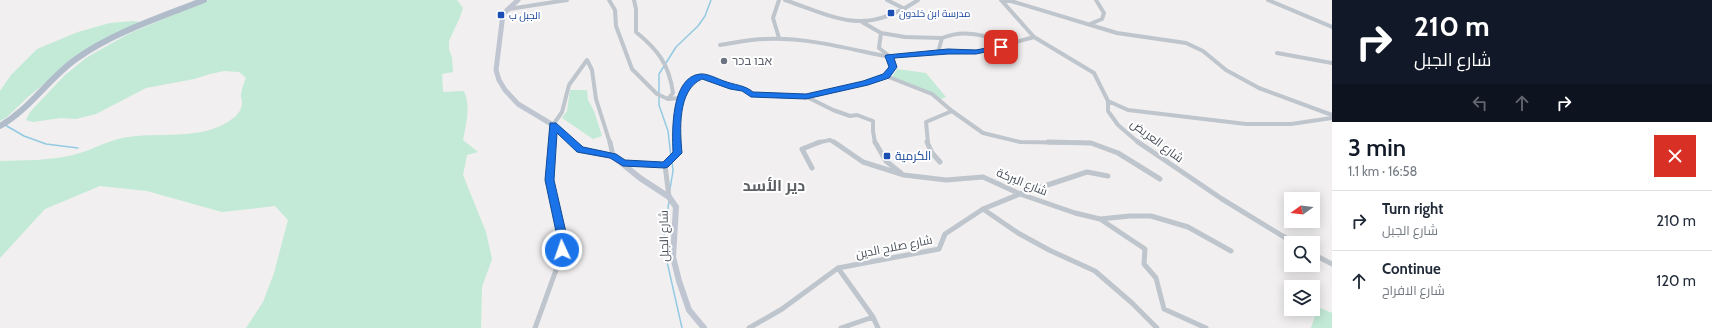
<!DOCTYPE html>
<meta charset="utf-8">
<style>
:root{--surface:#fff;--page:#f6f6f7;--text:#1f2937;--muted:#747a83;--line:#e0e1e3;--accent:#111827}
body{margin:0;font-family:Cabin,Cairo,"Noto Sans Hebrew",sans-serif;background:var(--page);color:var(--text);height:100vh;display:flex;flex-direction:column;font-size:15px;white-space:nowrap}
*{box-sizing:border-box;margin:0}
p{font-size:13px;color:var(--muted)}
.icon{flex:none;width:22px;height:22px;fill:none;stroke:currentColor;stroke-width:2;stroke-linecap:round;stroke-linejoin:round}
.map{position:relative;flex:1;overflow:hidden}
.drawer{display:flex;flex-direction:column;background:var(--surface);width:380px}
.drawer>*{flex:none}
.top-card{background:#111827;color:#fff;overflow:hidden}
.needle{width:26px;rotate:255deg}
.buttons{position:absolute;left:1284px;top:192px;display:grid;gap:8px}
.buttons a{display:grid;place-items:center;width:36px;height:36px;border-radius:0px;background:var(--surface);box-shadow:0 2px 10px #0003;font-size:20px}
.pin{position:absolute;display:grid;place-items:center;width:34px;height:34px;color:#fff;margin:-17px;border-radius:8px;box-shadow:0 2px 6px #0006}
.me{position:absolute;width:44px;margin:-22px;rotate:357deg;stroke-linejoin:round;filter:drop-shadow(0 0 3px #0008)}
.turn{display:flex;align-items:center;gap:14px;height:84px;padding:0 16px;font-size:18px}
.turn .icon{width:52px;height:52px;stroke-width:2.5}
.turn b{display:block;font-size:28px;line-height:34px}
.lanes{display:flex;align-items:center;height:38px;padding:0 16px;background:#0003;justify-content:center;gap:20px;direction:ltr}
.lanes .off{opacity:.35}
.round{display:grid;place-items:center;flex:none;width:42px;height:42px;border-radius:0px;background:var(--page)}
.overview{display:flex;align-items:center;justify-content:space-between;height:68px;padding:0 16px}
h1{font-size:24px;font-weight:600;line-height:30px;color:var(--accent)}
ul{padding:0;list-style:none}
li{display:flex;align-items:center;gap:12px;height:60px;padding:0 16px;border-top:1px solid var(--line)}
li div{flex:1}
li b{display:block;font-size:15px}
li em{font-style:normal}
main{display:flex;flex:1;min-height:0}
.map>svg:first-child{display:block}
.green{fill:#c2ead6}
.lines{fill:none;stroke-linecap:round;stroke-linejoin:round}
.stream{stroke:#93cae3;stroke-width:1.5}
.street-far1{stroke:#bfc5cc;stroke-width:4}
.street{stroke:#bfc5cc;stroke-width:5}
.secondary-far1{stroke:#bfc5d1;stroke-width:5}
.secondary{stroke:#bfc5d1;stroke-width:6}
.primary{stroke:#b1bccb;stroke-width:6}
.route{fill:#1a73e8;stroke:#114b97}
.transit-dot{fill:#1a4fb4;stroke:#fff;stroke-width:1.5}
.worship-dot{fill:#6b7280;stroke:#fff;stroke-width:1.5}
.labels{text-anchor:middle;stroke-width:4;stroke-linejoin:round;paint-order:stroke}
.far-transit-label{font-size:10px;fill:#164399;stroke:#fff;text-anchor:start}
.worship-label{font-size:12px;fill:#5b616d;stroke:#fff;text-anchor:start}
.street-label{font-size:12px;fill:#49505a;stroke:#fff}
.transit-label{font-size:12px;fill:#164399;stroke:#fff;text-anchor:start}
.district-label{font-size:16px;font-weight:bold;fill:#5c5f63;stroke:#fff}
</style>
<main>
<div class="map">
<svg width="1332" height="328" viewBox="0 0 1332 328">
<rect width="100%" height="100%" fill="#f1efef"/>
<path class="green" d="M209 0H457L463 8 460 17 449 41V50L452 57 453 72 442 74 443 92 464 91C471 107 466 124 463 140L478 152 467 155 463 175 486 232 492 259 482 287 481 328H246L263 302 274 273 288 220 275 206 222 212 147 191 100 186 45 209 0 258V161C24 160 49 161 73 155 90 151 105 142 122 138 158 131 201 142 232 119 238 115 242 109 242 102 242 97 241 100 241 96 241 90 244 83 246 78L239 72 224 71 210 74 194 79 146 88 96 114 76 119 61 118 33 122 26 120 30 112 65 75 86 58 128 34Z
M133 21 146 23 103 41 62 69 28 97 7 117 0 121V91L11 75 37 49 78 32 110 23Z
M897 69 926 73 946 97 939 100 932 94 891 79Z
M570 90H587L588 100 594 111 602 136 593 139 562 118 567 111Z
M1318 307 1332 313V328H1311Z"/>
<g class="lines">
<path class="stream" d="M659 93V74L676 47 698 26 705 16 711 0
M659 97V105L668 131 671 157
M5 125 24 136 46 144 78 148
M670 189 673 171 672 161
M669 201 663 244 682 328"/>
<path class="street-far1" d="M609 0 615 10 616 26 632 69 657 94 668 99 681 98
M634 0 636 9V32C658 50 669 64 673 93L668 99
M779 0 773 18 779 38
M785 0C840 19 864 36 918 0
M887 0 905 9
M1001 0 1034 37 1094 73 1108 101V111L1118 125 1139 143
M1001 0 1011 1 1117 33 1186 43 1203 51 1226 70 1259 88 1332 115
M1268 0 1332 27
M509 9 567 0
M862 22 881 33 879 48 888 55
M1090 24 1102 19 1104 13 1096 0
M881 33 905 37 942 38
M720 45C735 43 750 39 765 39 807 37 849 49 889 57
M938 52 942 38C964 29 985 34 1005 44
M1277 53 1332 63
M886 76 932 94 952 111 983 133 1020 142 1092 143
M807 97 833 110 850 116 857 115 873 121V131L875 143
M1108 101 1128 110 1246 124H1291L1332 118
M552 143 553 125 562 112 569 85 587 60 592 70 596 99 610 143
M677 143C676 123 677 99 690 82 693 79 697 78 701 76L732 87 744 89 751 94 806 97 865 83 886 76 893 67 889 57 938 52 984 51 1034 37
M816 143 830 140 835 143
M928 143 926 122 952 111"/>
<path class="street" d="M610 142 613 156
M834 142 863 162 904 175 946 180 983 177 1020 194 1075 213 1100 219 1145 249 1144 264 1156 278 1164 309 1206 328
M875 142 886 161 901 173
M927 142 932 153 940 162
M1048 142 1091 143 1118 153 1160 179
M1138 142 1222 199 1294 243
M623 163 665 165 677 153V142
M665 165 669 197
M812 168 802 149 820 142
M983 209 1018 233 1049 250 1095 271 1132 303 1157 328
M1100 219 1130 216H1151L1188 227 1231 251
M1313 254 1332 264
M838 268 873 317 878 328
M535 328 560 259 563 241 550 180 552 142
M749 328 782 309 838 268 939 249 945 234 983 209 1020 194 1087 172 1108 176
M841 328 873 317"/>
<path class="secondary-far1" d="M518 0 503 14 496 70 499 80 505 90 518 104 553 125 573 143"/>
<path class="secondary" d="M572 142 580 150 613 156 640 178 669 197 676 207 673 257 679 281 689 310 704 328"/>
<path class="primary" d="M0 126C30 109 48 79 76 59 114 32 161 17 204 0"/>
</g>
<path class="route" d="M1001 45 1005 47 1004 48 976 54H948L894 58 897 67 889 78 868 85 806 99 751 97 742 91 730 89 702 79C677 90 680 131 682 153L668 167 665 168 623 166 610 158 577 152 557 133 554 180 568 241 565 253H558L557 250 558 241 545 180 550 123H556L583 147 616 154 625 160 663 162 673 152C672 131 671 77 700 74 707 73 718 79 724 81 734 85 745 85 753 92L806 94 863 81 883 74 889 67 885 56 886 55 948 49 976 50Z"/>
<g class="transit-dot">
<rect x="887" y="9" width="8" height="8" rx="2"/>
<rect x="497" y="11" width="8" height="8" rx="2"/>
<rect x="883" y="152" width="8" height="8" rx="2"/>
</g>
<circle class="worship-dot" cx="724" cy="61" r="4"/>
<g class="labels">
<g class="far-transit-label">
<text x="899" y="17">مدرسة ابن خلدون</text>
<text x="509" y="19">الجبل ب</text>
</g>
<g class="worship-label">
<text x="732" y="65">אבו בכר</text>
</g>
<g class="street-label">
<text transform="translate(1157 141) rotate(37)" y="4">شارع العريض</text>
<text transform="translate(1022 182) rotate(22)" y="4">شارع البركة</text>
<text transform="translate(664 236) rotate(-91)" y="4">شارع الجبل</text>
<text transform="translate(894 247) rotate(-11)" y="4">شارع صلاح الدين</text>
</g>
<g class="transit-label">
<text x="895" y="160">الكرمية</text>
</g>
<g class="district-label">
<text x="774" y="191">دير الأسد</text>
</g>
</g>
</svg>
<div class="buttons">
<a><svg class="needle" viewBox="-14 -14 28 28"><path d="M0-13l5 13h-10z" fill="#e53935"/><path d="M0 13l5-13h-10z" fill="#747a83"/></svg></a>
<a><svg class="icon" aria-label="search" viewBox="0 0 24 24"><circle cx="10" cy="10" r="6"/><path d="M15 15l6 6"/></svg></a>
<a><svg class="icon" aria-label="layers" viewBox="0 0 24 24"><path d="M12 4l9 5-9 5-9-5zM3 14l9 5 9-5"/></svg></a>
</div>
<div class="pin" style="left:1001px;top:47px;background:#d93025"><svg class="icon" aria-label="arrive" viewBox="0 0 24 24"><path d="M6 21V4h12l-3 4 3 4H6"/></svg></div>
<svg class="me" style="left:562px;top:250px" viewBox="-20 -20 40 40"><circle r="17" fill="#1a73e8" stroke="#fff" stroke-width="3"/><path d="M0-11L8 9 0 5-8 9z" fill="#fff"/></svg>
</div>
<section class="drawer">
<div class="top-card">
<div class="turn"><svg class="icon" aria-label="right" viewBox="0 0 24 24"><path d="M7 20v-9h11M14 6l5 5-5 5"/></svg><div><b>210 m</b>شارع الجبل</div></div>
<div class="lanes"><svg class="icon off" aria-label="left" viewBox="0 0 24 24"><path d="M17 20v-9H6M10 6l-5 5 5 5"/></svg><svg class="icon off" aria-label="ahead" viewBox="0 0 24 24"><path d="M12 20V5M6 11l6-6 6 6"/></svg><svg class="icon" aria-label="right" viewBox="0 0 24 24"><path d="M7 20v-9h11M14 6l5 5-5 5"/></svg></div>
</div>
<div class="overview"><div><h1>3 min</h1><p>1.1 km · 16:58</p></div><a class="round" style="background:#d93025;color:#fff"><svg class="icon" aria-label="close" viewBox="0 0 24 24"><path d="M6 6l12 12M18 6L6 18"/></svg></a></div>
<ul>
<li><svg class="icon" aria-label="right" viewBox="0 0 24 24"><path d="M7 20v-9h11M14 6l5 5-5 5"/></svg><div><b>Turn right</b><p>شارع الجبل</p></div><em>210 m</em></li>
<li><svg class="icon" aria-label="ahead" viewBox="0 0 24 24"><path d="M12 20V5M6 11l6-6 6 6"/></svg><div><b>Continue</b><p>شارع الافراح</p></div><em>120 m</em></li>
</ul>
</section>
</main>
